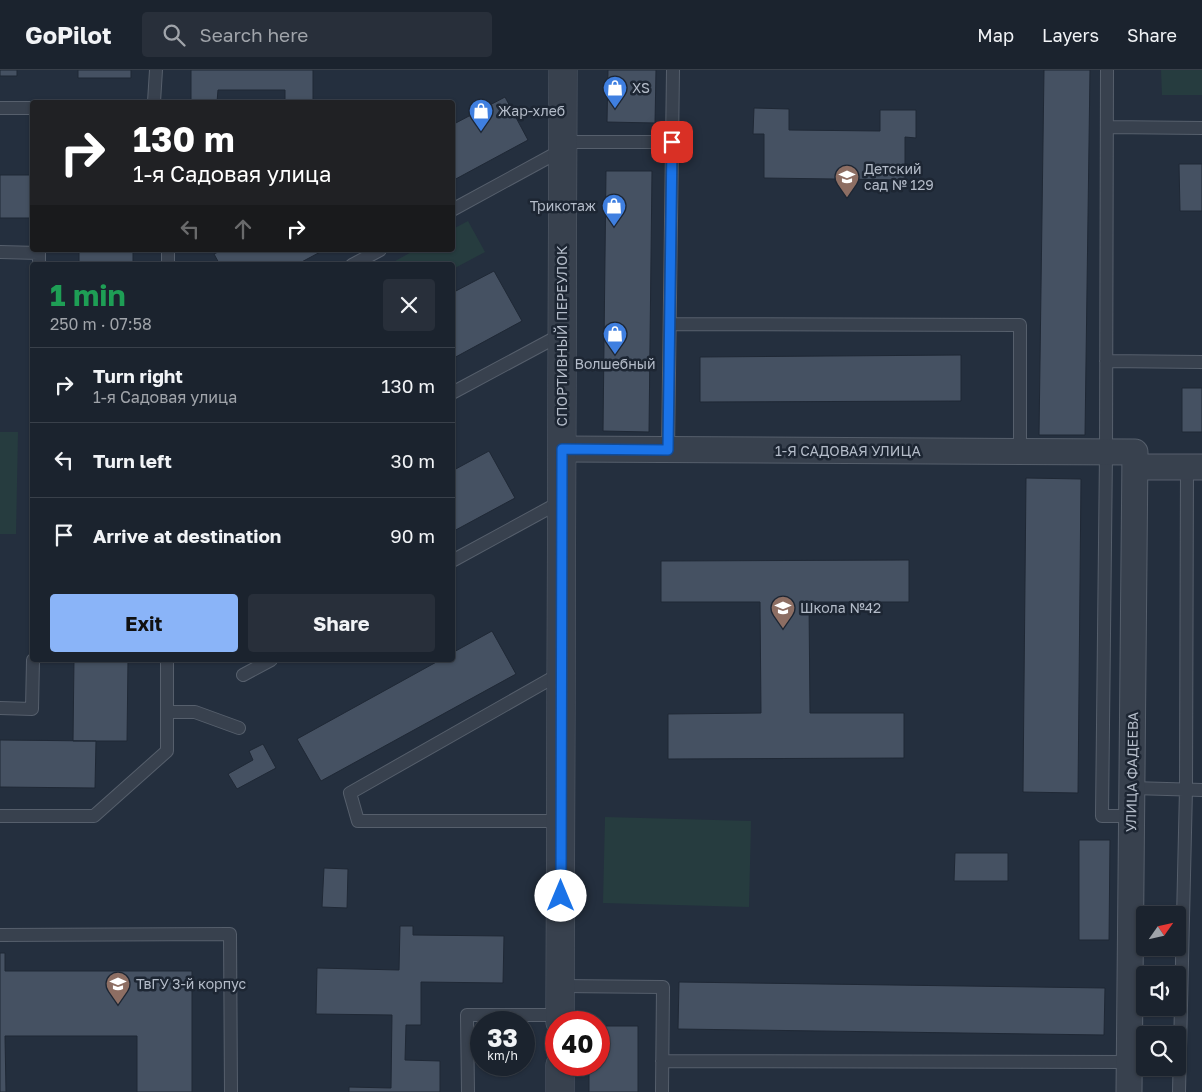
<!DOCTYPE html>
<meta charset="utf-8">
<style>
:root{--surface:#1b232e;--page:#282f3a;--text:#f1f3f6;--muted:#a0a4aa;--line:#39404a;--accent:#8ab4f8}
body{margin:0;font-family:"Golos Text",sans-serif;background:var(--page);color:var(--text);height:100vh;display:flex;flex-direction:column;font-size:19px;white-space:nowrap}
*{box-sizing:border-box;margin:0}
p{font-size:16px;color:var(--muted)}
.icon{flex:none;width:28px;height:28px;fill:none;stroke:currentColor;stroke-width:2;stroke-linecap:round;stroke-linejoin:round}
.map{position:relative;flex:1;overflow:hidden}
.sheet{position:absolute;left:30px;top:192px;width:425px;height:400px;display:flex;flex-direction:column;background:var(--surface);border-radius:5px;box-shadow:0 1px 4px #0004,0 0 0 1px var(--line)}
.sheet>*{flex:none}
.hud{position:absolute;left:30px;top:30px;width:425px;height:152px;border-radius:5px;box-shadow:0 1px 4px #0004,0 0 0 1px var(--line);background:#202124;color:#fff;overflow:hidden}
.needle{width:32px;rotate:56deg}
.tools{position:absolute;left:1136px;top:836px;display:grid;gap:10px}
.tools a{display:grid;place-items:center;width:50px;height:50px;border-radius:5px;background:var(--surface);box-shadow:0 1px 4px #0004,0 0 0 1px var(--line);font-size:25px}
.speed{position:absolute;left:470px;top:941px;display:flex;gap:10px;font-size:25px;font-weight:700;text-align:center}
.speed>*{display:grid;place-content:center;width:65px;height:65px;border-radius:50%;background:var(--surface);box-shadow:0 1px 4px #0004,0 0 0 1px var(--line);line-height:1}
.speed small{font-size:12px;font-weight:400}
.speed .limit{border:8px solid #d22;background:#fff;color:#111}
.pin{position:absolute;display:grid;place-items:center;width:42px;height:42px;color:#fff;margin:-21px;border-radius:10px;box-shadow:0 2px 8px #0006}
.me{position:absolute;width:55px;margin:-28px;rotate:0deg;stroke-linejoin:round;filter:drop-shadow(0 0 4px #0008)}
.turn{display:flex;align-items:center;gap:18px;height:105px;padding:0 20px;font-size:22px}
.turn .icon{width:65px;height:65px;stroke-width:2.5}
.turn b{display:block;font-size:35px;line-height:42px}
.lanes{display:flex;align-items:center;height:48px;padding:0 20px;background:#0003;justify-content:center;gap:25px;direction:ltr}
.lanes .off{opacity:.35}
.round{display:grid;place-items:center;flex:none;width:52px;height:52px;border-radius:5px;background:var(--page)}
.headline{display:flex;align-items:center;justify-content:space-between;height:85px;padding:0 20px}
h1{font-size:30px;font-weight:700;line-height:38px;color:#1e9e55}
.button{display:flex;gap:10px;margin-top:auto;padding:10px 20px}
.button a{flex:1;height:58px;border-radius:5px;background:var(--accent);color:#111;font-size:20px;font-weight:700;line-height:58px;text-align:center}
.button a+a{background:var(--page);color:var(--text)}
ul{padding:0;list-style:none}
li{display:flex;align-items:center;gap:15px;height:75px;padding:0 20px;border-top:1px solid var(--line)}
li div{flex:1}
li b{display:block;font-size:19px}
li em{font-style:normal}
header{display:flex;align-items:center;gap:30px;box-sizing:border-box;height:70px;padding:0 25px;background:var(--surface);border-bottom:1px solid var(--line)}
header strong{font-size:24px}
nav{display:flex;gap:28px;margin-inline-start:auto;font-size:18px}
.search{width:350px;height:45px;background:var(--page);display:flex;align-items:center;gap:12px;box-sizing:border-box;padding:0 18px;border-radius:5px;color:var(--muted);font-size:19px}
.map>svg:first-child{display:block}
.green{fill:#263c3f}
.building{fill:#455162;stroke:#1f2835}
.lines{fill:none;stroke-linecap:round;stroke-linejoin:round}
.service-casing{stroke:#565f6c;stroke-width:14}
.minor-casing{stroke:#565f6c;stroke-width:27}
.tertiary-casing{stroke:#565f6c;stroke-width:29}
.service{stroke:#38414e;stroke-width:12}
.minor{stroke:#38414e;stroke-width:25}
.tertiary{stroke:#38414e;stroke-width:28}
.route-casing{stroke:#114b97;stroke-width:12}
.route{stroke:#1a73e8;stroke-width:9}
.labels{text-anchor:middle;stroke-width:5;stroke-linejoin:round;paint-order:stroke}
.poi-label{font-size:14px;fill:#b4bcc9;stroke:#1d2633;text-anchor:start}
.street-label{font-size:14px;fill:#b4bcc9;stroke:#1d2633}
</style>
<header>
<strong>GoPilot</strong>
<div class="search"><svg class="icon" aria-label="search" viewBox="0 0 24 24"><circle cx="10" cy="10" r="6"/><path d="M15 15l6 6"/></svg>Search here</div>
<nav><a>Map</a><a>Layers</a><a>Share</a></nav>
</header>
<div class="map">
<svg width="1202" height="1022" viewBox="0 0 1202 1022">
<rect width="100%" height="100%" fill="#242f3e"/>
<path class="green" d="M1161 0H1202V25H1162Z
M468 151 485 182 453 199 452 195H388L415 180H452L453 159Z
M0 362H18L16 464H0Z
M605 747 751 751 749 837 603 833Z"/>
<path class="building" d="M0 0H17V6H0Z
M78 0H131V8H78Z
M191 0H313V32H285V20H218L217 32H191Z
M608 0H656L655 53 607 52Z
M1044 0H1090L1085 365H1039Z
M505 27 528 70 452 111V55Z
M754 38 789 39V60L880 61V40H916V68L905 67V110L764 108V64H753Z
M1179 94H1202V141H1180Z
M606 101H652L649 362 603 361Z
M0 105H32V148H0Z
M79 180H133V195H79Z
M222 180H324L296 195H220L214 184Z
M494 201 522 251 452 289V223Z
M961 285V331L700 332V287Z
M1182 318H1202V362H1182Z
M489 381 515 428 452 462V401Z
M1026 408 1081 409 1078 723 1023 722Z
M909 490V532H809L810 643H904V688L668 689V644L761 643 760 532H661V491Z
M492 561 516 604 321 711 297 669 440 590H452V583Z
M74 590H128L127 671H73Z
M0 670 96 671 95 718 0 717Z
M263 674 276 698 237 719 228 704 253 690 249 681Z
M1079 770H1110L1109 870H1079Z
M955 783H1008V811H954Z
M324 798 348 799 347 838 322 837Z
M400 856H413V865L504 866 503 913 421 912V955H406L405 990 440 991V1022H349V1017L391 1018 392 945 316 944 317 898 399 900Z
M0 883H5V901H192V1022H137V966H5L6 1022H0Z
M679 912 1105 918 1104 965 678 959Z
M599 956H638V1022H589V995H599Z"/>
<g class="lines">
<defs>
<path id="service" d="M1107 0 1106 382 1102 746H1132
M154 32 156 0
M0 38H32
M1107 57 1202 58
M562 72H672
M452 140 562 80
M0 182 39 183V195
M168 195V180
M352 195 380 180
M670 254 1020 255V382
M1106 291 1202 292
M452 323 562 264
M668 380 673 0
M452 491 562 431
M243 605 271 590
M0 638 32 639 33 590
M167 642H195L239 658
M1132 718 1202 720
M0 746H94L167 681V590
M561 751H358L350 723 561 603
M0 865 230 864 231 1022
M560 916 663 917 662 1022
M662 991 1129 992
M468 1022 467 945H560
M1179 1022 1186 719 1187 397"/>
<path id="minor" d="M562 379 1135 382 1129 1022
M1135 397H1202"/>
<path id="tertiary" d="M560 952 563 0
M560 1022V995"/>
</defs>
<use href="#service" class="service-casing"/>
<use href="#minor" class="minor-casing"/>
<use href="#tertiary" class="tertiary-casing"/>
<use href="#service" class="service"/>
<use href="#minor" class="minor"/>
<use href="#tertiary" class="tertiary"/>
</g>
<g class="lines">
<defs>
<path id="route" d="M561 826 562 379 668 380 672 72"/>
</defs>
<use href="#route" class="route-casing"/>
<use href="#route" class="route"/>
</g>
<defs>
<symbol id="shop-pin" viewBox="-11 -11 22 30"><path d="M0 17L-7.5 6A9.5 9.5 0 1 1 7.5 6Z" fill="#3f7fe0" stroke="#1d2633"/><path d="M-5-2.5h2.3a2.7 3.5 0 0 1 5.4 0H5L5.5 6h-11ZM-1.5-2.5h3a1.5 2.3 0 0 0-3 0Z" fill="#fff"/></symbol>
<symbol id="school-pin" viewBox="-11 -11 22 30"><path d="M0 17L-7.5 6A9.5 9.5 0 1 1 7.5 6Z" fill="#8d6e63" stroke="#1d2633"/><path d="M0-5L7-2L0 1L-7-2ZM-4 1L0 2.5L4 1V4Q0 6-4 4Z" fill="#fff"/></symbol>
<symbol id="university-pin" viewBox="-11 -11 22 30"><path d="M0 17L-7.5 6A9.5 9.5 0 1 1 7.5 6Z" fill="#8d6e63" stroke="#1d2633"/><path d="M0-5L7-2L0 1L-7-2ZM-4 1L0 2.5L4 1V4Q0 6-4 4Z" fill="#fff"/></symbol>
</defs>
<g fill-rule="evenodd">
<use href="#shop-pin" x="601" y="4" width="28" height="38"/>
<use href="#shop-pin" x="467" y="27" width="28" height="38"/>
<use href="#school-pin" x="833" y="93" width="28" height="38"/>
<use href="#shop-pin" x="600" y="122" width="28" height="38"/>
<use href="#shop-pin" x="601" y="250" width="28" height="38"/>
<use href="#school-pin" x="769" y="524" width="28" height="38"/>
<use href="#university-pin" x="104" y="900" width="28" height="38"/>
</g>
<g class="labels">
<g class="poi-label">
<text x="632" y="23">XS</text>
<text x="498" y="46">Жар-хлеб</text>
<text x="864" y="104">Детский<tspan x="864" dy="16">сад № 129</tspan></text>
<text x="596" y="141" text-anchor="end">Трикотаж</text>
<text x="615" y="299" text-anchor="middle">Волшебный</text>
<text x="800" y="543">Школа №42</text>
<text x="136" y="919">ТвГУ 3-й корпус</text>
</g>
<g class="street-label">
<text transform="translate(562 266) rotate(-90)" y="5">СПОРТИВНЫЙ ПЕРЕУЛОК</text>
<text x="848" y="386">1-Я САДОВАЯ УЛИЦА</text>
<text transform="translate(1132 702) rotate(-89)" y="5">УЛИЦА ФАДЕЕВА</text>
</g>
</g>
</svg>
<div class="tools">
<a><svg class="needle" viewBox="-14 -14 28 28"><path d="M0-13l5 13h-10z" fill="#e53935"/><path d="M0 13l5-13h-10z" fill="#a0a4aa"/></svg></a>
<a><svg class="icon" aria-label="sound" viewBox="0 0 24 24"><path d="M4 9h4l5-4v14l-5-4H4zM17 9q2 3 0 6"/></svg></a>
<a><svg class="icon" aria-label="search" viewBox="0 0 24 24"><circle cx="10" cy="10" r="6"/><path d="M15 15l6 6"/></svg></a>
</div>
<div class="speed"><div>33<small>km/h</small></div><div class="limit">40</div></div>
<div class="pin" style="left:672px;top:72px;background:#d93025"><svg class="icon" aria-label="arrive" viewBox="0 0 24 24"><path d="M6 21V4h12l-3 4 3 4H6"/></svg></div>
<svg class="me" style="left:561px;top:826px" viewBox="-20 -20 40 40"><circle r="19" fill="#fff"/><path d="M0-13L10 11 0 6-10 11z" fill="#1a73e8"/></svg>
<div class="hud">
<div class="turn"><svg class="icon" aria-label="right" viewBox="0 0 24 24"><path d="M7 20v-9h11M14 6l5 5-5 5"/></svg><div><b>130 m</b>1-я Садовая улица</div></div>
<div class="lanes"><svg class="icon off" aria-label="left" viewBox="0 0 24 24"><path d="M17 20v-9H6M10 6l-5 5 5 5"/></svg><svg class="icon off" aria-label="ahead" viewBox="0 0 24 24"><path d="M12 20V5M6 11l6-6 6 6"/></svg><svg class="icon" aria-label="right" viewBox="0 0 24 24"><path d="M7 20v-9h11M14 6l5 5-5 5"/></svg></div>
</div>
<section class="sheet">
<div class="headline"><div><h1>1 min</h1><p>250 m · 07:58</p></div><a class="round"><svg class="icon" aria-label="close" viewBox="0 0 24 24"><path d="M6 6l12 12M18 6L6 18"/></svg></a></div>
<ul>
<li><svg class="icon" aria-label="right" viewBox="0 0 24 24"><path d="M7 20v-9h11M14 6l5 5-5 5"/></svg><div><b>Turn right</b><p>1-я Садовая улица</p></div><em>130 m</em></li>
<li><svg class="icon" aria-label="left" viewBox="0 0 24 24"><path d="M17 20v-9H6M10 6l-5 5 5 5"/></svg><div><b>Turn left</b></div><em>30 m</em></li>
<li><svg class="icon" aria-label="arrive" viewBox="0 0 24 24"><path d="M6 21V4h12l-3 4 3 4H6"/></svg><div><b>Arrive at destination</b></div><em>90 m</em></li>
</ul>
<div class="button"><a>Exit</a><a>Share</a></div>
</section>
</div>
